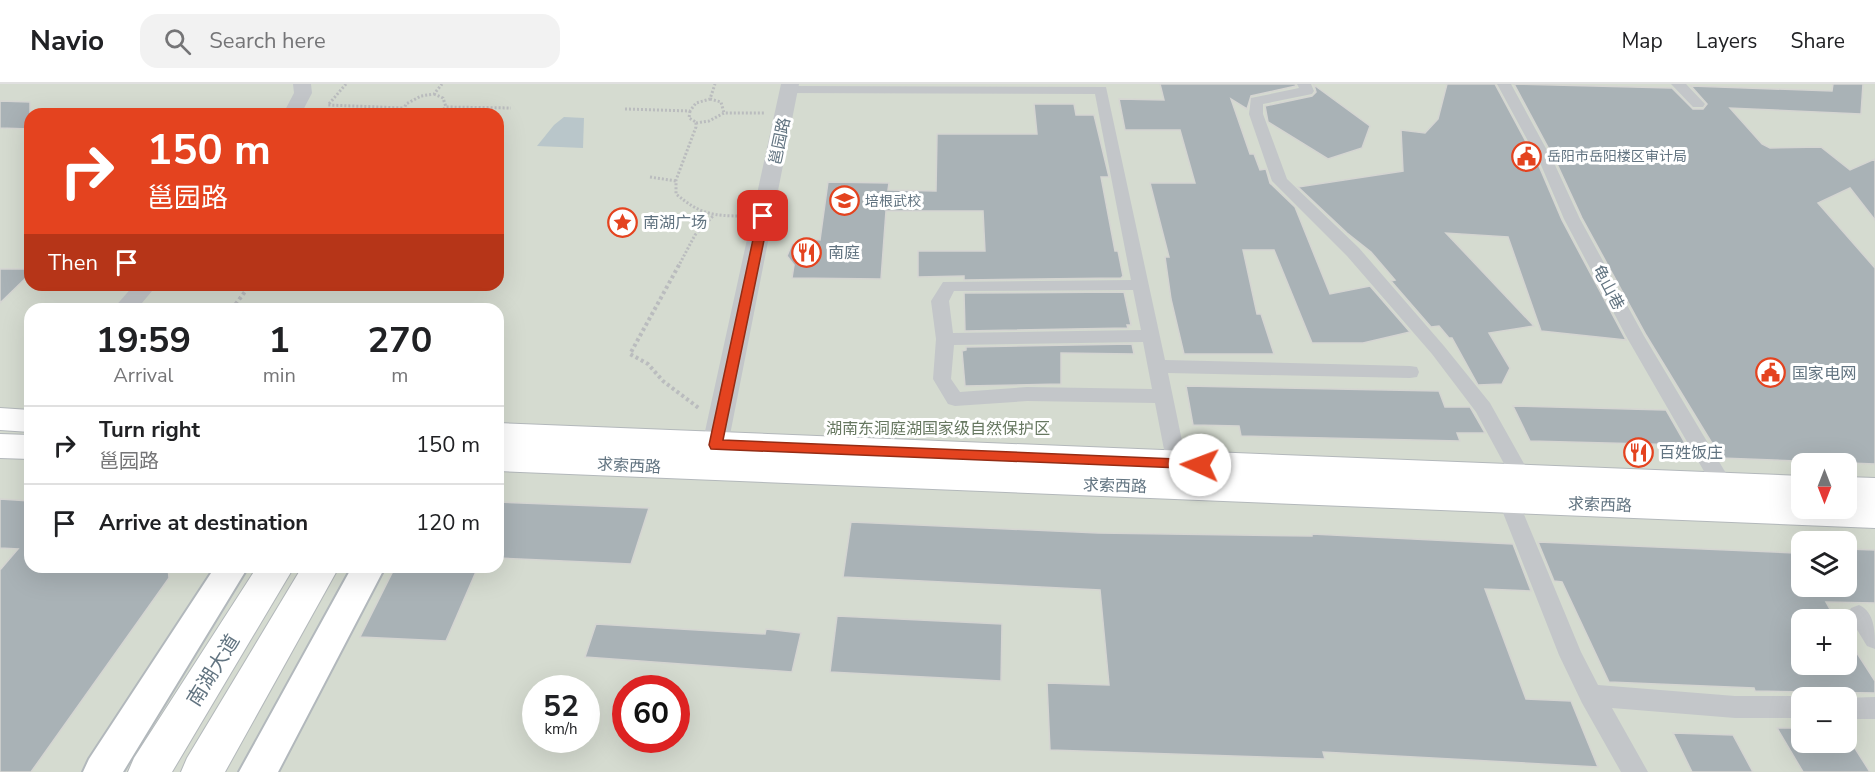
<!DOCTYPE html>
<meta charset="utf-8">
<style>
:root{--surface:#fff;--page:#f2f2f2;--text:#202124;--muted:#757577;--line:#e0e0e0}
body{margin:0;font-family:"Nunito Sans","Noto Sans SC",sans-serif;background:var(--page);color:var(--text);height:100vh;display:flex;flex-direction:column;font-size:22px;white-space:nowrap}
*{box-sizing:border-box;margin:0}
p{font-size:20px;color:var(--muted)}
.icon{flex:none;width:33px;height:33px;fill:none;stroke:currentColor;stroke-width:2;stroke-linecap:round;stroke-linejoin:round}
.map{position:relative;flex:1;overflow:hidden}
.sheet{position:absolute;left:24px;top:219px;width:480px;height:270px;display:flex;flex-direction:column;background:var(--surface);border-radius:18px;box-shadow:0 6px 24px #0002}
.sheet>*{flex:none}
.banner{position:absolute;left:24px;top:24px;width:480px;height:183px;border-radius:18px;box-shadow:0 6px 24px #0002;background:#e4431f;color:#fff;overflow:hidden}
.needle{width:39px;rotate:180deg}
.buttons{position:absolute;left:1791px;top:369px;display:grid;gap:12px}
.buttons a{display:grid;place-items:center;width:66px;height:66px;border-radius:12px;background:var(--surface);box-shadow:0 6px 24px #0002;font-size:30px}
.speed{position:absolute;left:522px;top:591px;display:flex;gap:12px;font-size:30px;font-weight:700;text-align:center}
.speed>*{display:grid;place-content:center;width:78px;height:78px;border-radius:50%;background:var(--surface);box-shadow:0 6px 24px #0002;line-height:1}
.speed small{font-size:15px;font-weight:400}
.speed .limit{border:9px solid #d22;background:#fff;color:#111}
.pin{position:absolute;display:grid;place-items:center;width:51px;height:51px;color:#fff;margin:-26px;border-radius:12px;box-shadow:0 3px 9px #0006}
.me{position:absolute;width:66px;margin:-33px;rotate:272deg;stroke-linejoin:round;filter:drop-shadow(0 0 4px #0008)}
.turn{display:flex;align-items:center;gap:21px;height:126px;padding:0 24px;font-size:27px}
.turn .icon{width:78px;height:78px;stroke-width:2.5}
.turn b{display:block;font-size:42px;line-height:51px}
.then{display:flex;align-items:center;height:57px;padding:0 24px;background:#0003;gap:12px;font-size:22px}
.eta{display:flex;justify-content:space-evenly;align-items:center;height:102px;text-align:center}
.eta b{font-size:36px;font-weight:700;line-height:42px}
ul{padding:0;list-style:none}
li{display:flex;align-items:center;gap:18px;height:78px;padding:0 24px;border-top:2px solid var(--line)}
li div{flex:1}
li b{display:block;font-size:22px}
li em{font-style:normal}
header{display:flex;align-items:center;gap:36px;box-sizing:border-box;height:84px;padding:0 30px;background:var(--surface);border-bottom:2px solid var(--line)}
header strong{font-size:28px}
nav{display:flex;gap:33px;margin-inline-start:auto;font-size:21px}
.search{width:420px;height:54px;background:var(--page);display:flex;align-items:center;gap:15px;box-sizing:border-box;padding:0 21px;border-radius:18px;color:var(--muted);font-size:22px}
.map>svg:first-child{display:block}
.green{fill:#d5dbd0;fill-rule:evenodd}
.water{fill:#b9c6ca}
.building{fill:#a9b2b6;stroke:#d5d5d2;stroke-width:1.5}
.lines{fill:none;stroke-linecap:round;stroke-linejoin:round}
.secondary-casing{stroke:#b2b8bc;stroke-width:4}
.primary-casing{stroke:#b3b8bb;stroke-width:2}
.path-far1{stroke:#babcbe;stroke-width:3;stroke-dasharray:2 2;stroke-linecap:butt}
.path{stroke:#babcbe;stroke-width:4;stroke-dasharray:3 3;stroke-linecap:butt}
.minor{fill:#c3c6c9;fill-rule:evenodd}
.tertiary{fill:#c3c6c9;fill-rule:evenodd}
.secondary{fill:#fff;fill-rule:evenodd}
.primary{fill:#fff;fill-rule:evenodd}
.route{fill:#e4431f;stroke:#942c14;stroke-width:1.5}
.labels{text-anchor:middle;stroke-width:6;stroke-linejoin:round;paint-order:stroke}
.far-poi-label{font-size:14px;fill:#627481;stroke:#fff;text-anchor:start}
.street-label{font-size:16px;fill:#627481;stroke:#fff}
.poi-label{font-size:16px;fill:#627481;stroke:#fff;text-anchor:start}
.park-label{font-size:16px;fill:#677861;stroke:#fff}
.near-street-label{font-size:20px;fill:#627481;stroke:#fff}
</style>
<header>
<strong>Navio</strong>
<div class="search"><svg class="icon" aria-label="search" viewBox="0 0 24 24"><circle cx="10" cy="10" r="6"/><path d="M15 15l6 6"/></svg>Search here</div>
<nav><a>Map</a><a>Layers</a><a>Share</a></nav>
</header>
<div class="map">
<svg width="1875" height="688" viewBox="0 0 1875 688">
<rect width="100%" height="100%" fill="#f4f4ef"/>
<path class="green" d="M0 0H1875V688H0ZM30 30H498V201H30ZM30 225H498V483H30ZM1802 380H1846V424H1802ZM1802 458H1846V502H1802ZM1802 536H1846V580H1802ZM536 604H586V656H536ZM626 604H676V656H626ZM1802 614H1846V658H1802Z"/>
<path class="water" d="M564 33 584 34 583 64 537 62 554 41Z"/>
<path class="building" d="M1160 0H1295L1296 2 1251 12 1247 25 1231 15 1250 70H1254L1260 86 1266 85 1270 99 1295 123 1330 210 1370 202 1410 248 1363 259H1312L1274 166H1243L1257 230H1261L1274 270H1184L1171 215 1165 173H1169L1150 99H1195L1180 46H1125L1119 15 1164 16Z
M1447 0H1495L1539 82 1562 136 1626 256 1541 247 1508 153 1446 149 1534 242 1489 249 1510 284 1502 300 1478 301 1452 254H1449L1439 242 1431 243 1391 197 1395 196 1371 168 1347 149 1298 103 1403 87 1401 46 1425 49 1438 35Z
M1514 0 1672 4 1693 25H1703L1707 20 1691 2 1832 7 1833 0H1863L1861 30 1730 24 1762 60 1770 64 1821 63 1850 86 1875 75V136L1850 104 1818 119 1875 184V380L1721 374 1646 251 1582 134 1557 80Z
M1314 1 1370 42 1362 64 1328 75 1268 38 1265 22 1312 12 1316 8Z
M0 17 30 18V45L0 44Z
M1034 20H1074L1076 31H1094L1109 93H1101L1115 167H1118L1123 192 1121 194 964 196V192L918 193V167H985L983 127H886L881 195 792 194 794 181 787 172 792 160 807 155 820 156 828 98 889 99 888 106 936 107 937 50H1037Z
M0 185H30V190L0 219Z
M1124 208 1131 241H1127L1128 244 965 247 964 209Z
M1132 260 1134 270 1061 269V300L965 302 962 267 966 266V263Z
M1186 302 1439 307 1445 323H1470L1485 349H1457L1460 357 1241 352 1239 342 1193 341Z
M1513 322 1666 326 1686 361 1530 357Z
M0 415 30 417V483H168L169 494 31 688H0V486L18 465 0 464Z
M498 418 649 424 631 480 498 474Z
M851 438 1098 449 1312 452V450L1513 460 1531 507 1485 505 1526 615 1571 617 1598 683 1323 668 1325 675 1050 666 1047 599 1109 601 1100 506 843 493Z
M1538 458 1795 469 1802 480V502H1846V465L1875 466V519L1826 518 1836 536H1802V580H1846V552L1875 597V609L1755 607 1754 604 1609 598 1562 498 1554 497Z
M395 483H478L446 557 360 553Z
M837 532 1002 540 1001 597 830 588Z
M596 540 765 550 766 545 801 549 792 588 585 573Z
M1777 644H1802V658H1851L1870 688H1803Z
M1673 649 1733 651 1753 688H1692Z"/>
<g class="lines">
<defs>
<path id="secondary" d="M215 483H248L123 688H83L89 675Z
M352 483H385L278 688H239Z"/>
<path id="primary" d="M0 324 30 326V348L0 346Z
M498 339 1802 392V424H1846V393L1875 394V444L498 387V363L559 365 498 363Z
M0 350 30 351V375L0 374Z
M257 483H294L172 688H128L134 674Z
M302 483H339L225 688H181L187 674Z"/>
</defs>
<use href="#secondary" class="secondary-casing"/>
<use href="#primary" class="primary-casing"/>
<path class="path-far1" d="M346 0 328 21 403 24
M434 10 443 14 446 23
M710 15 721 18 724 29
M625 25 690 27 696 19 710 15 715 0
M690 27 689 34 696 38V43L676 96V110C700 130 712 132 743 132
M402 30 406 20 421 12 434 10 442 0
M437 30 446 23 511 24
M696 39 709 37 724 29H765
M650 93 676 97
M678 183 695 151 713 132"/>
<path class="path" d="M679 181 630 270 648 280 663 297 700 325
M232 225 250 201"/>
<path class="minor" d="M1297 0H1311L1314 7 1312 10 1263 20V30L1287 95 1359 164 1444 262 1490 319 1532 394 1529 400 1522 402 1515 400 1476 328 1432 270 1347 172 1272 97 1249 30 1251 14 1299 4Z
M1497 0H1511L1555 81 1580 135 1644 252 1730 396 1733 402 1730 408 1723 410 1716 408 1626 252 1564 135 1541 81Z
M1671 0H1686L1705 20 1703 23H1693Z
M789 2 1106 3 1165 276 1410 282 1417 283 1419 288 1417 293 1410 294 1168 289 1187 381 1184 386 1177 389 1170 386 1167 381 1155 319 1027 317 955 322 948 320 933 295 936 255 931 217 943 198 1131 196 1095 10 784 9 782 6 784 3ZM1133 206 1141 246 953 249 949 217 954 207ZM1143 258 1152 305 1027 303 960 308 951 295 954 261Z
M1508 408 1515 410 1518 416 1581 568 1598 601 1735 612H1802L1807 614H1802V634H1735L1612 624 1648 688H1621L1582 619 1559 571 1498 416 1501 410Z
M1859 521C1875 528 1875 548 1875 565L1867 562 1848 531 1851 524Z
M1875 613V635H1846V614H1844Z"/>
<path class="tertiary" d="M293 0H311L312 9 301 30H283L294 9Z
M781 0H799L728 361 724 368 715 371 706 368 702 361Z
M134 201H157L137 225H113Z"/>
<use href="#secondary" class="secondary"/>
<use href="#primary" class="primary"/>
</g>
<path class="route" d="M763 129 769 132 723 356 1200 376 1205 378 1207 381 1205 385 711 365 709 361 758 132Z"/>
<defs>
<symbol id="civic-ring" viewBox="-11 -11 22 22"><circle r="9.5" fill="#fff" stroke="#e4431f" stroke-width="1.5"/><path d="M-.6-6.5H3V-4.5H.6V-3L4-1V1h2V6H-6V1h2V-1L-.6-3ZM-1.2 2.5V6h2.4V2.5Z" fill="#e4431f"/></symbol>
<symbol id="school-ring" viewBox="-11 -11 22 22"><circle r="9.5" fill="#fff" stroke="#e4431f" stroke-width="1.5"/><path d="M0-5L7-2L0 1L-7-2ZM-4 1L0 2.5L4 1V4Q0 6-4 4Z" fill="#e4431f"/></symbol>
<symbol id="sight-ring" viewBox="-11 -11 22 22"><circle r="9.5" fill="#fff" stroke="#e4431f" stroke-width="1.5"/><path d="M0-6L1.8-2.2L6-1.7L2.9 1.2L3.7 5.4L0 3.3L-3.7 5.4L-2.9 1.2L-6-1.7L-1.8-2.2Z" fill="#e4431f"/></symbol>
<symbol id="restaurant-ring" viewBox="-11 -11 22 22"><circle r="9.5" fill="#fff" stroke="#e4431f" stroke-width="1.5"/><path d="M-5-6h1v4h1v-4h1v4h1v-4h1v5L-1.5 .5V6h-2V.5L-5-1ZM5-6V6H3V1.5H1.5Q1.5-4 5-6Z" fill="#e4431f"/></symbol>
</defs>
<g fill-rule="evenodd">
<use href="#civic-ring" x="1510" y="56" width="33" height="33"/>
<use href="#school-ring" x="828" y="100" width="33" height="33"/>
<use href="#sight-ring" x="606" y="122" width="33" height="33"/>
<use href="#restaurant-ring" x="790" y="152" width="33" height="33"/>
<use href="#civic-ring" x="1754" y="272" width="33" height="33"/>
<use href="#restaurant-ring" x="1622" y="352" width="33" height="33"/>
</g>
<g class="labels">
<g class="far-poi-label">
<text x="1547" y="77">岳阳市岳阳楼区审计局</text>
<text x="865" y="122">培根武校</text>
</g>
<g class="street-label">
<text transform="translate(779 57) rotate(-78)" y="6">邕园路</text>
<text transform="translate(1609 203) rotate(62)" y="6">龟山巷</text>
<text transform="translate(629 381) rotate(3)" y="6">求索西路</text>
<text transform="translate(1115 401) rotate(2)" y="6">求索西路</text>
<text transform="translate(1600 420) rotate(2)" y="6">求索西路</text>
</g>
<g class="poi-label">
<text x="643" y="144">南湖广场</text>
<text x="828" y="174">南庭</text>
<text x="1792" y="295">国家电网</text>
<text x="1659" y="374">百姓饭庄</text>
</g>
<g class="park-label">
<text x="938" y="350">湖南东洞庭湖国家级自然保护区</text>
</g>
<g class="near-street-label">
<text transform="translate(213 586) rotate(-58)" y="7">南湖大道</text>
</g>
</g>
</svg>
<div class="buttons">
<a><svg class="needle" viewBox="-14 -14 28 28"><path d="M0-13l5 13h-10z" fill="#e53935"/><path d="M0 13l5-13h-10z" fill="#757577"/></svg></a>
<a><svg class="icon" aria-label="layers" viewBox="0 0 24 24"><path d="M12 4l9 5-9 5-9-5zM3 14l9 5 9-5"/></svg></a>
<a>+</a>
<a>−</a>
</div>
<div class="speed"><div>52<small>km/h</small></div><div class="limit">60</div></div>
<div class="pin" style="left:763px;top:132px;background:#d93025"><svg class="icon" aria-label="arrive" viewBox="0 0 24 24"><path d="M6 21V4h12l-3 4 3 4H6"/></svg></div>
<svg class="me" style="left:1200px;top:381px" viewBox="-20 -20 40 40"><circle r="19" fill="#fff"/><path d="M0-13L10 11 0 6-10 11z" fill="#e4431f"/></svg>
<div class="banner">
<div class="turn"><svg class="icon" aria-label="right" viewBox="0 0 24 24"><path d="M7 20v-9h11M14 6l5 5-5 5"/></svg><div><b>150 m</b>邕园路</div></div>
<div class="then">Then<svg class="icon" aria-label="arrive" viewBox="0 0 24 24"><path d="M6 21V4h12l-3 4 3 4H6"/></svg></div>
</div>
<section class="sheet">
<div class="eta">
<div><b>19:59</b><p>Arrival</p></div>
<div><b>1</b><p>min</p></div>
<div><b>270</b><p>m</p></div>
</div>
<ul>
<li><svg class="icon" aria-label="right" viewBox="0 0 24 24"><path d="M7 20v-9h11M14 6l5 5-5 5"/></svg><div><b>Turn right</b><p>邕园路</p></div><em>150 m</em></li>
<li><svg class="icon" aria-label="arrive" viewBox="0 0 24 24"><path d="M6 21V4h12l-3 4 3 4H6"/></svg><div><b>Arrive at destination</b></div><em>120 m</em></li>
</ul>
</section>
</div>
